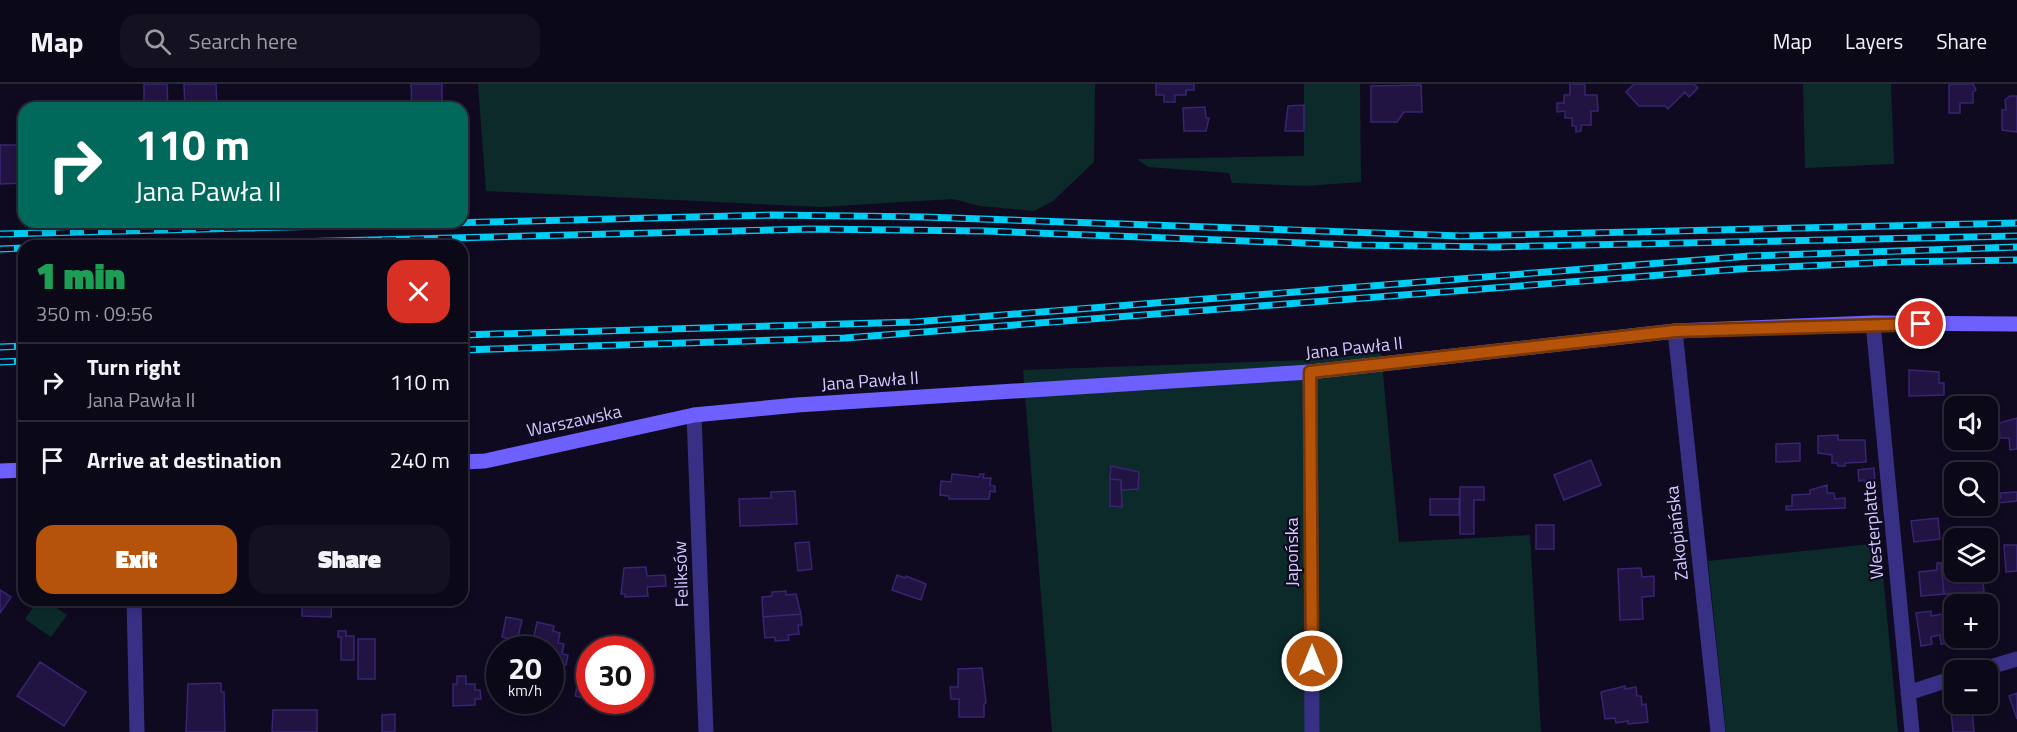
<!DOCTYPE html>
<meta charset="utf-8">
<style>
:root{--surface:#0b0818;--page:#141121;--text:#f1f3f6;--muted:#9a9aa2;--line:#2b2937;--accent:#b45309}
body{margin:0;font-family:"Titillium Web",sans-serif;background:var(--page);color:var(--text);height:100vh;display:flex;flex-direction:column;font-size:22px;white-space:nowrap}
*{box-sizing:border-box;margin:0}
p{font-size:20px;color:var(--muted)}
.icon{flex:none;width:33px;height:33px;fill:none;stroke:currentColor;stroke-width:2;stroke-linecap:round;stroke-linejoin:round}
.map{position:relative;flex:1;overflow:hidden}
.details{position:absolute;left:18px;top:156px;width:450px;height:366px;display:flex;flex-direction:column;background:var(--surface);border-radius:18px;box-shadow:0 3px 9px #0003,0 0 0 2px var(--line)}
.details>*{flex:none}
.top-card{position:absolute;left:18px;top:18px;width:450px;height:126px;border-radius:18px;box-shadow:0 3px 9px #0003,0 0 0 2px var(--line);background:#00695c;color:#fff;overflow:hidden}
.buttons{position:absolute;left:1944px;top:312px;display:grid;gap:12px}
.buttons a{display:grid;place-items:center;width:54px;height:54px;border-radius:12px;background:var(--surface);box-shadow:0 3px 9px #0003,0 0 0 2px var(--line);font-size:30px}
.speed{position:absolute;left:486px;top:552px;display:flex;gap:12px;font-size:30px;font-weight:700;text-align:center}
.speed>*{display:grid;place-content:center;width:78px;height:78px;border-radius:50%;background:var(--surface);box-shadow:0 3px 9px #0003,0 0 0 2px var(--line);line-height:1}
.speed small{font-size:15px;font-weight:400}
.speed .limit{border:9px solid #d22;background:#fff;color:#111}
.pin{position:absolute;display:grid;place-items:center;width:51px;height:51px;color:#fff;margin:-26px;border:3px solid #fff;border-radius:50%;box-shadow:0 2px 6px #0007}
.me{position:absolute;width:66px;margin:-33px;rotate:0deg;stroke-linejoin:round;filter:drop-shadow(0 0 4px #0008)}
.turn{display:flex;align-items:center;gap:21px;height:126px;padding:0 18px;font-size:27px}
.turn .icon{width:78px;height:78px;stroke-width:2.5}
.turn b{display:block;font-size:42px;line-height:51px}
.round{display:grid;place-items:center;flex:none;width:63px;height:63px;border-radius:18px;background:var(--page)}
.head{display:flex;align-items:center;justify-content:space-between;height:102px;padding:0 18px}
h1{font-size:36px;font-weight:800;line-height:45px;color:#1e9e55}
.cta{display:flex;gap:12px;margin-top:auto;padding:12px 18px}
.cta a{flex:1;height:69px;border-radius:18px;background:var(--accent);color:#fff;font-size:24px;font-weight:800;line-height:69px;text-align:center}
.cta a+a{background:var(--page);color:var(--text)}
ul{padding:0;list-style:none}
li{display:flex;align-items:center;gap:18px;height:78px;padding:0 18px;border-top:2px solid var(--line)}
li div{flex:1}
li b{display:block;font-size:22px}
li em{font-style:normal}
header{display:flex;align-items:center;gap:36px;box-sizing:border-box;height:84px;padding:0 30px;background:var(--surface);border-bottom:2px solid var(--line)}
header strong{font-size:28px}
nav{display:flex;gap:33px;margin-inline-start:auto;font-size:21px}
.search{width:420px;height:54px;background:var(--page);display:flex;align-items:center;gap:15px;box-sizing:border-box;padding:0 21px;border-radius:18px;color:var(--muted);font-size:22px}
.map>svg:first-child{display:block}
.green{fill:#0d2a2b}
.building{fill:#211443;stroke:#382472;stroke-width:1.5}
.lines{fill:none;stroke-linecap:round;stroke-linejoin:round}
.street{stroke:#383084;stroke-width:15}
.secondary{stroke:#6e60ff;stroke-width:15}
.rail-casing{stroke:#00cdf4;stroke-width:7}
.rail{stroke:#0f0a20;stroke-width:4.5;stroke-dasharray:14;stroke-linecap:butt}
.route-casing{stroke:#753606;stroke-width:15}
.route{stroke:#b45309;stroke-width:10}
.labels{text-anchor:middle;stroke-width:4.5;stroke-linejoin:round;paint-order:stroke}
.street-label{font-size:18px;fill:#d3c9ff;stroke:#0f0a20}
</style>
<header>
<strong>Map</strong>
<div class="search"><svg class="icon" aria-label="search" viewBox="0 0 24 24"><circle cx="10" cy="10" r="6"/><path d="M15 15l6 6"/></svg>Search here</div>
<nav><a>Map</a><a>Layers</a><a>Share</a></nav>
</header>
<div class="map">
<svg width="2017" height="648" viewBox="0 0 2017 648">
<rect width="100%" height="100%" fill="#0f0a20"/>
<path class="green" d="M478 0H1095L1094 78 1053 117 1034 127 980 122 953 115 822 123 486 107Z
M1304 0H1360L1361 98 1306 102 1232 99 1229 89 1148 83 1137 75 1304 72Z
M1803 0H1891L1894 80 1805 84Z
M1381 269 1399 458 1530 451 1541 648H1052L1023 286 1309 276Z
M1880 459 1898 648H1726L1708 477Z
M38 516H45L67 531 51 553 25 535Z"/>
<path class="building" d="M144 0H167L168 24H144Z
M184 0H216L217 24H185Z
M411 0H442V24H412Z
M1156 0H1194V6H1186V11H1175V18H1164V11H1156Z
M1570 0H1585V11H1597L1598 27H1591V41H1581V47L1576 48V42H1572V34H1565V27L1557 28V19H1564V11H1570Z
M1634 0H1694L1698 4 1689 13 1685 8 1668 25 1665 22H1639L1626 8Z
M1949 0H1973L1976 6 1973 8V19H1960V29H1949Z
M1421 1 1422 28H1404L1397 38H1371V2Z
M2010 12H2017V48L2002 46V26H2006L2005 16Z
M1304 21V47H1285L1288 22Z
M1205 23 1206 34H1209L1206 47H1184L1183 24Z
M0 61H24V99L0 100Z
M1909 286 1939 288V299H1944V311L1909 312Z
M2017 334V365L2010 366 2009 354H2000L1999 339Z
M1838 351V356H1865L1866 378 1845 379V382H1838L1837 379H1832V371L1818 369V352Z
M1800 359V377L1776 378V360Z
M1591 376 1601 401 1564 416 1554 391Z
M1111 382 1139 388 1138 405 1121 406V396L1110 395Z
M1874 384 1876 411 1868 412 1864 396 1859 397 1858 386Z
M952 390 979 393 980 390H984L983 394H991L990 401 995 402V408L990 407 989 415H949V412L940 411 941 397 951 398Z
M1110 395 1121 396 1122 423 1110 422Z
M1827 401V409H1834L1835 415 1845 414V424L1786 426V422H1792V411L1810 410V406Z
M1460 403H1484V416H1474V450H1460Z
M1989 405H1994L1995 415 2001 414 2000 409 2017 408V417L1989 420Z
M795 407 797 440 740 442 739 415 771 414V408Z
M1430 415H1459V431H1430Z
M1938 434 1940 455 1914 458 1911 437Z
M1536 441H1554V465H1536Z
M809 458 812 485 798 487 795 459Z
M2004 461H2017V487L2006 488Z
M1946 478 1947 485H1954V488H1982L1984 508 1944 510 1941 479Z
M1937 479H1941L1944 510 1921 512 1919 488 1937 486Z
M646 483 647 492 665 491 666 502 647 503 648 512 625 513V510H621L624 484Z
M1641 484 1642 493 1654 492V512L1642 513 1643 535 1620 536 1618 485Z
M897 491 905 494 906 492 926 500 921 516 892 506Z
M0 506 11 513 0 529Z
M786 507V511L796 510 801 530 763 533 762 513 772 512V508Z
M233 516H332L331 533 302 532V523L233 521Z
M1931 527V532L1954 528V549L1950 550 1951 559 1941 560 1940 551 1931 553 1932 560 1921 562 1916 529Z
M801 530 802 541H798L799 550 788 551 789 556 775 557V553L765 554 763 533Z
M506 533 522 536 517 557 502 553Z
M537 538 554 542 553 547 560 549 558 559 564 560 562 570 568 571 566 581 560 579 558 583 555 600 550 599V566L526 564 527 556 533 557Z
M338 547H346V552H354V576H341V553H338Z
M358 555H375V595H358Z
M40 578 86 608 64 642 17 612Z
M982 584 986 619 984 620V633H959V615H951L950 603H958V585Z
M580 589 590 592 589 615 575 612Z
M457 592H466V600H475V606H480L481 615H475V621L453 622V600H457Z
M221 599V608H224L225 648H186L188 600Z
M1625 602V605L1636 603 1637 612H1641L1642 621 1646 620 1648 638 1628 640V637L1616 639 1615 634 1605 635 1601 608Z
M2017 609V635L2009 612Z
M1972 625 1974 648H1953L1951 628Z
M273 626H317V648H272Z
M395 630V648H382V631Z"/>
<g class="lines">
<path class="street" d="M1873 239 1912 648
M1675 247 1718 648
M1310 288 1312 648
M694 331 706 648
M134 516 137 648
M1980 586 2017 575
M1908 609 1954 594"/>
<path class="secondary" d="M462 378 485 377 694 331 797 321 1310 288 1675 247 1873 239 2017 240
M0 387 24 386"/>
<defs>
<path id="rail" d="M0 150 774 131 924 133 1461 152 2017 139
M130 162 809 145 986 147 1353 161 1493 163 2017 152
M0 165 24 164
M462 251 914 238 1750 172 2017 163
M0 263 24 262
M462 266 845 254 1739 185 1893 178 2017 176
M0 278 24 277"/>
</defs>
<use href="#rail" class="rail-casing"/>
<use href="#rail" class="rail"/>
</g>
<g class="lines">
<defs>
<path id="route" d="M1312 577 1310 288 1675 247 1921 240"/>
</defs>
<use href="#route" class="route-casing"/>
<use href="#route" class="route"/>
</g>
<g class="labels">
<g class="street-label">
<text transform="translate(1354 264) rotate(-6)" y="6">Jana Pawła II</text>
<text transform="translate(870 297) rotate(-4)" y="6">Jana Pawła II</text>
<text transform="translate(574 337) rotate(-12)" y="6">Warszawska</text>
<text transform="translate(1873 446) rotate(-95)" y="6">Westerplatte</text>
<text transform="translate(1677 449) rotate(-96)" y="6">Zakopiańska</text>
<text transform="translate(1292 468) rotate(-90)" y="6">Japońska</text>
<text transform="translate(681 490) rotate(-92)" y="6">Feliksów</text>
</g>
</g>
</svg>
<div class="buttons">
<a><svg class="icon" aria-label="sound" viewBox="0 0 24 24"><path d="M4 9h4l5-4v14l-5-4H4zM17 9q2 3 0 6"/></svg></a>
<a><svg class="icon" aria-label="search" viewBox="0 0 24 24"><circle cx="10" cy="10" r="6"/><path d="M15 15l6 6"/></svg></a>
<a><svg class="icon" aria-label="layers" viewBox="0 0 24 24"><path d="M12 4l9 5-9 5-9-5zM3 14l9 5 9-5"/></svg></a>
<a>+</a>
<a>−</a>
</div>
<div class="speed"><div>20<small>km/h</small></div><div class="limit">30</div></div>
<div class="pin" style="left:1921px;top:240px;background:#d93025"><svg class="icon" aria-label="arrive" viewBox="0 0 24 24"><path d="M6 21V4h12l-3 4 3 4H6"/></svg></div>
<svg class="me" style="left:1312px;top:577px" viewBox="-20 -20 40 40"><circle r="17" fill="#b45309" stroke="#fff" stroke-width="3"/><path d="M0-11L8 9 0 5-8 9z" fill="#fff"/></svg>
<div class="top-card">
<div class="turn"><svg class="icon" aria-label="right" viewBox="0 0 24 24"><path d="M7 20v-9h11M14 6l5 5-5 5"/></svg><div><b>110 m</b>Jana Pawła II</div></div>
</div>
<section class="details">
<div class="head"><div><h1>1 min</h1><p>350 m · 09:56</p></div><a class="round" style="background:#d93025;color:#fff"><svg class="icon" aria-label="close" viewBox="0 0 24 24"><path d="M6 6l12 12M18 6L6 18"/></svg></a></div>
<ul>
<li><svg class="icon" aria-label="right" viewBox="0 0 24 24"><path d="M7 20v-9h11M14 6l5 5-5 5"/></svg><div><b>Turn right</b><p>Jana Pawła II</p></div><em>110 m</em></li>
<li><svg class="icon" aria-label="arrive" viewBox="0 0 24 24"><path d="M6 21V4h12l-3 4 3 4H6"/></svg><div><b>Arrive at destination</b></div><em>240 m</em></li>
</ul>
<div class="cta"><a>Exit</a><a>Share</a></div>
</section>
</div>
